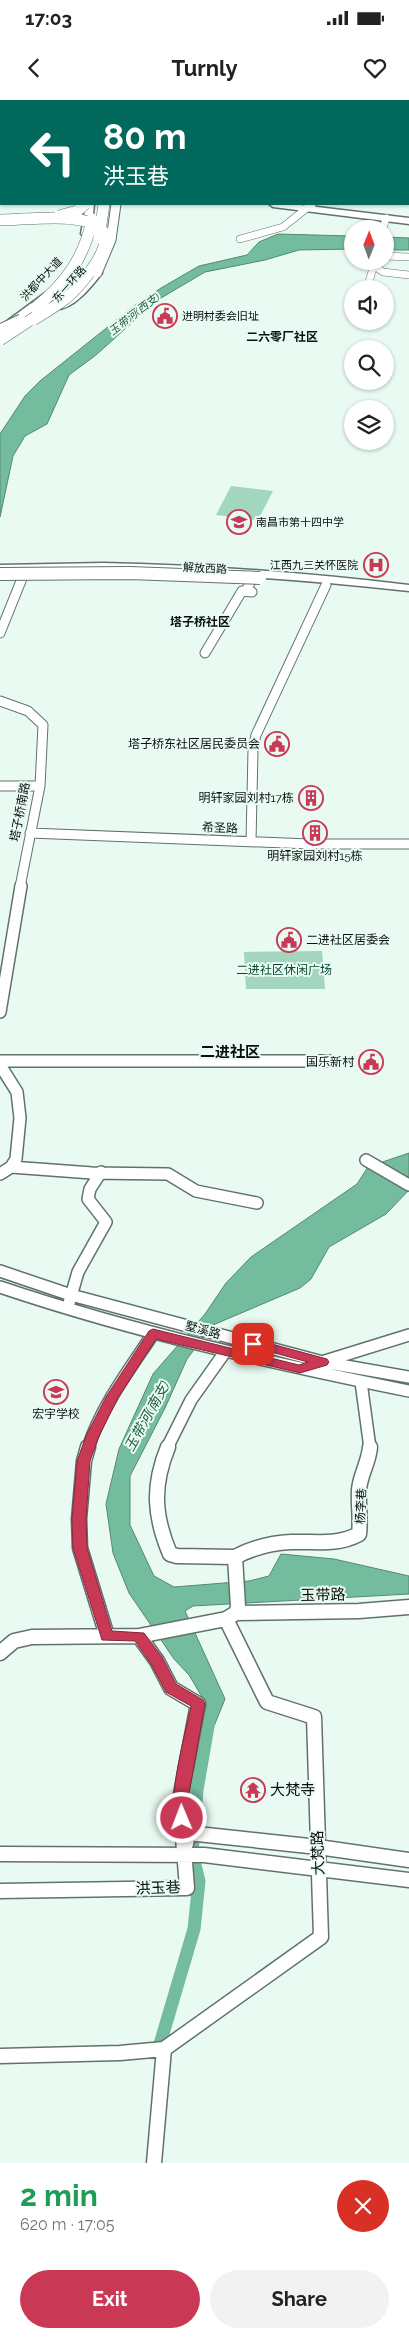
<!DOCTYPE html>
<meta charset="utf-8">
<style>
:root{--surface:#fff;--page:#f2f2f2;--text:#222;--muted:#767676;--accent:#c93956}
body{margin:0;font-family:Raleway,"Noto Sans SC",sans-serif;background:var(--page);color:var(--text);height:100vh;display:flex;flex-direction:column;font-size:19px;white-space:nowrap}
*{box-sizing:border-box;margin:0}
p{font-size:16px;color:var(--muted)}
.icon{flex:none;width:28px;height:28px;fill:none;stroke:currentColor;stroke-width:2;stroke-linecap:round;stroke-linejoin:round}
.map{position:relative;height:2063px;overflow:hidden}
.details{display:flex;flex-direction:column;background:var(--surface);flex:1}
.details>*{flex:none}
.guide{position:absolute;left:0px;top:0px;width:410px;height:105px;box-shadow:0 1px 4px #0004;background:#00695c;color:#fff;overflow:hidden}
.needle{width:32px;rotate:1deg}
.buttons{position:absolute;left:344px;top:120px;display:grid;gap:10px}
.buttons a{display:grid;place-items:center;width:50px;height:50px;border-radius:50%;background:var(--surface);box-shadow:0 1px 4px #0004;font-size:25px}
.pin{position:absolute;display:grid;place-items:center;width:42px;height:42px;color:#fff;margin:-21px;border-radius:10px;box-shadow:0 2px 8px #0006}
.me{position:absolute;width:55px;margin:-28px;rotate:359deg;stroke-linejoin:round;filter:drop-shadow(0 0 4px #0008)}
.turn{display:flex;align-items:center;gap:18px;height:105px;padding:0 20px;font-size:22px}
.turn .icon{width:65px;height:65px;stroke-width:2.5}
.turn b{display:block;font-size:35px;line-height:42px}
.round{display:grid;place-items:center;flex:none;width:52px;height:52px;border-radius:26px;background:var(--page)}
.head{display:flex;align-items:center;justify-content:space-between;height:85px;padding:0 20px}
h1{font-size:30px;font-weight:700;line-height:38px;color:#1e9e55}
.primary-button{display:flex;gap:10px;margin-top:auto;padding:10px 20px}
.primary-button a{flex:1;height:58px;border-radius:30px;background:var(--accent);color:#fff;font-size:20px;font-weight:700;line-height:58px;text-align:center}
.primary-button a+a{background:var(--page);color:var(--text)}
.status{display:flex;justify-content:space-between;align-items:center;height:35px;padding:0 25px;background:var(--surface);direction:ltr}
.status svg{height:14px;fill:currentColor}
header{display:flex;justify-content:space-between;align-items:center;height:65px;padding:0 20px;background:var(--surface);font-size:22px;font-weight:700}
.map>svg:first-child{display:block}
.green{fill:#a2d6be}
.water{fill:#73bd9e;stroke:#548973}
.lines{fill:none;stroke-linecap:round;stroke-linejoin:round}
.canal{stroke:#73bd9e;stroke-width:13}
.minor-far3-casing{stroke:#62726a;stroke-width:8}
.minor-far2-casing{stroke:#62726a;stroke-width:11}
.minor-far1-casing{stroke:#62726a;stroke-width:14}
.minor-casing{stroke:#62726a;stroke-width:17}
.major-casing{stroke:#62726a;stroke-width:3}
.highway-casing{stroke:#62726a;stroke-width:2}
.minor-far3{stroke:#fff;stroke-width:7}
.minor-far2{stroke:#fff;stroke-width:9}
.minor-far1{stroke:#fff;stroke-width:11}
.minor{stroke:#fff;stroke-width:14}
.major{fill:#fff;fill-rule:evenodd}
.highway{fill:#fff;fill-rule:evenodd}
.major-bridge-far1-casing{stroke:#62726a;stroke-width:11;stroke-linecap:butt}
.major-bridge-casing{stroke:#62726a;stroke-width:14;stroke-linecap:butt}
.highway-bridge-casing{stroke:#62726a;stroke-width:12;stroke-linecap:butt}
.major-bridge-far1{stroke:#fff;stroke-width:9}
.major-bridge{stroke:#fff;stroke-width:12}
.highway-bridge{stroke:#fff;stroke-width:11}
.route{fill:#c93956;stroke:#832538}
.labels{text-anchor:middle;stroke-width:4;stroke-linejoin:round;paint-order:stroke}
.far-street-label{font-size:11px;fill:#0a100e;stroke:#e8faf1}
.far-water-label{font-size:11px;font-style:italic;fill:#245e48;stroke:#e8faf1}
.far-poi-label{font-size:11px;fill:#0a100e;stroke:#e8faf1;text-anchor:start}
.far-quarter-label{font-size:12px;font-weight:bold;fill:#0a100e;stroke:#e8faf1}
.poi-label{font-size:12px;fill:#0a100e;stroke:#e8faf1;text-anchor:end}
.street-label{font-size:12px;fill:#0a100e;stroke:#e8faf1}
.park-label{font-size:12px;fill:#064733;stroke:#e8faf1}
.water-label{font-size:14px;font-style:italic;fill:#245e48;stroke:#e8faf1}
.quarter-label{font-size:15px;font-weight:bold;fill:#0a100e;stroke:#e8faf1}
.near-street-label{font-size:15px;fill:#0a100e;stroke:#e8faf1}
.near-poi-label{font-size:15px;fill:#0a100e;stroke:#e8faf1;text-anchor:start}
</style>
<div class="status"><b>17:03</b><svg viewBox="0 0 49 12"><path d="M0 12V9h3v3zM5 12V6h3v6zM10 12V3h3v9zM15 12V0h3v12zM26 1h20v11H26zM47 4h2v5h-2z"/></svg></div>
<header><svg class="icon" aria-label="back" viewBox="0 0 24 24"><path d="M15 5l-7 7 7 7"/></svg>Turnly<svg class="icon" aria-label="heart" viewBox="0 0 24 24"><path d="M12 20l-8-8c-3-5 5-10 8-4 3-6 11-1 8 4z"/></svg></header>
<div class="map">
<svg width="409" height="2063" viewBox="0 0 409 2063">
<rect width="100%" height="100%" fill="#e8faf1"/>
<path class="green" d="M231 386 273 391 258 420 216 415Z
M322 851 325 889H246L244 852Z"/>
<path class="water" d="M278 134 352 136V149L299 150 265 160 205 172 156 201 96 255 69 275 47 324 25 336 13 356 0 417V334L25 296 40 281 134 206 161 188 199 166 247 155 259 142Z
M385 137 409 138V150H385Z
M409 1053V1090L386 1114 329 1147 311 1179 300 1188 213 1225 187 1259 165 1308 130 1376V1425L154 1476 174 1487 249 1481 269 1476 281 1454 334 1459 409 1476V1494L193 1506 185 1511 225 1599 212 1631 206 1627 207 1618 205 1602 189 1575 174 1559 129 1493 113 1453 106 1404 119 1349 153 1274 205 1214 226 1183 251 1157 357 1084 368 1067Z"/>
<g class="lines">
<path class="canal" d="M160 1944 194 1829 199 1781 192 1753 197 1690 210 1615"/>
<defs>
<path id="minor-far3" d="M383 129 386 118
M240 139 283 127 307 108 312 107
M385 156 409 157
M373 165 383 172 409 175
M367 189 375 161"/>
<path id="minor-far2" d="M0 533 25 471
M205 553 242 491 252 492 247 489 252 479
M0 601 28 611 43 625 40 686 20 787
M0 686H40
M30 733 310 744H409
M251 742 253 650 256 635 326 485"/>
<path id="minor-far1" d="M0 912 21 786
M0 961H331
M0 965 17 992 20 1018 16 1059 11 1067 0 1074
M366 1060 409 1085
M11 1067 92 1073 168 1074 196 1091 257 1103
M0 1171 71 1195 323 1262 409 1277
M0 1187C134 1232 271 1263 409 1291
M69 1203 78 1172 106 1122 88 1099 90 1089 101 1072
M325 1261 409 1235
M361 1282 370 1348
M88 1348C101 1307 129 1270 153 1234
M167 1348 191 1300 225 1252"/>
<path id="minor" d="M88 1347 84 1361 79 1419 80 1448 107 1536
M235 1457C252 1448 271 1443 291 1442 315 1441 337 1446 359 1434 361 1419 358 1405 359 1390 360 1375 369 1362 370 1347
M236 1513 359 1511 409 1507
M0 1553 14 1541 32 1537 139 1536 226 1519 236 1513 238 1507 235 1457 177 1456 170 1454C154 1416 152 1386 168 1347
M186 1744 188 1733 318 1747 409 1760
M0 1754 204 1755 409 1780
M0 1791 187 1788 180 1699 198 1604 171 1588 157 1561 139 1536
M0 1956 120 1953 164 1949 321 1837 314 1617 267 1602 226 1519
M154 2063 164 1949"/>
<path id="major" d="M117 0H125V1H117Z
M0 96H1V102H0Z
M86 104H94L91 134 86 137 81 134Z
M269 104H292L409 118V124L273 107Z
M97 170 102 173C92 186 72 212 54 209V205L76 193 94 171Z
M45 193 50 196 48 198C38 207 16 231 3 228V224Z
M103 463C206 465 307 473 409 485V491C273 476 137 468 0 471V465Z"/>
<path id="highway" d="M95 0H105V1H95Z
M109 0H119V1H109Z"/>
</defs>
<use href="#minor-far3" class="minor-far3-casing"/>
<use href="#minor-far2" class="minor-far2-casing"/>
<use href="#minor-far1" class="minor-far1-casing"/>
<use href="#minor" class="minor-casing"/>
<use href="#major" class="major-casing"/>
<use href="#highway" class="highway-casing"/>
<use href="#minor-far3" class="minor-far3"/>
<use href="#minor-far2" class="minor-far2"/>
<use href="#minor-far1" class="minor-far1"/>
<use href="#minor" class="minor"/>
<use href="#major" class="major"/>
<use href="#highway" class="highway"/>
<defs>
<path id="major-bridge-far1" d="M97 173 111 140 116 104
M0 229 21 219"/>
<path id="major-bridge" d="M0 474 130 473 260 478"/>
<path id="highway-bridge" d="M59 116 77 111 85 104
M0 120C25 120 79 112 99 127 120 142 79 188 65 199 55 207 44 213 33 220
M99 138 104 104
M35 208C65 184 85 157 92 119
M0 240 41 213"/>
</defs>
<use href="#major-bridge-far1" class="major-bridge-far1-casing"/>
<use href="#major-bridge" class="major-bridge-casing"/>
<use href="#highway-bridge" class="highway-bridge-casing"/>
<use href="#major-bridge-far1" class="major-bridge-far1"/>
<use href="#major-bridge" class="major-bridge"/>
<use href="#highway-bridge" class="highway-bridge"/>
</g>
<path class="route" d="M153 1229 299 1265 308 1262 249 1246 247 1244 249 1241 253 1239 327 1259 329 1262 327 1265 300 1273 156 1239 118 1298 99 1336 90 1361 86 1419 87 1448 112 1531 144 1533 162 1557 176 1584 203 1600 205 1604 188 1699 189 1718 187 1722 182 1723 177 1722C166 1702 186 1631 191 1606L166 1592 151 1564 135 1541 102 1540 73 1448 72 1419 77 1361 86 1336 106 1297 149 1231Z"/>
<defs>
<symbol id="civic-ring" viewBox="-11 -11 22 22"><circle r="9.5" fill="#e8faf1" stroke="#c93956" stroke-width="1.5"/><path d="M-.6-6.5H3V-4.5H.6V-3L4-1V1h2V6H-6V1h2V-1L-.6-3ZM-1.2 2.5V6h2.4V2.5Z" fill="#c93956"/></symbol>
<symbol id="school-ring" viewBox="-11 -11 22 22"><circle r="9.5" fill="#e8faf1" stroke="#c93956" stroke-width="1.5"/><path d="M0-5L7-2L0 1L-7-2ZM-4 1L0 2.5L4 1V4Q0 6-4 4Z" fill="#c93956"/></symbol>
<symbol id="hospital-ring" viewBox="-11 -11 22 22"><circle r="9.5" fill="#e8faf1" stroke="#c93956" stroke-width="1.5"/><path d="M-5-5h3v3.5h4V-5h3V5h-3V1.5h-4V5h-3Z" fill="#c93956"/></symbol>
<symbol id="building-ring" viewBox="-11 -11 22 22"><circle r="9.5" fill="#e8faf1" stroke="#c93956" stroke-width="1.5"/><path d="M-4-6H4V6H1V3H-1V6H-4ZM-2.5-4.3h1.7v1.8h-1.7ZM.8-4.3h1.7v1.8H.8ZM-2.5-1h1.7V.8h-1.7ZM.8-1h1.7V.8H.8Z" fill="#c93956"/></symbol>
<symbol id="temple-ring" viewBox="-11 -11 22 22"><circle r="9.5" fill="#e8faf1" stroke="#c93956" stroke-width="1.5"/><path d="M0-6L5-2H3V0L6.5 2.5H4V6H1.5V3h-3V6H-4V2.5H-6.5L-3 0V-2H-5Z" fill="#c93956"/></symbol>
</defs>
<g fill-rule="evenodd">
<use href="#civic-ring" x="151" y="202" width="28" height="28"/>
<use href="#school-ring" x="225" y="408" width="28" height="28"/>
<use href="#hospital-ring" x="362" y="451" width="28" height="28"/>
<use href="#civic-ring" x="263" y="630" width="28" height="28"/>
<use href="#building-ring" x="297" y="684" width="28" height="28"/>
<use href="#building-ring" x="301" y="719" width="28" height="28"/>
<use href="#civic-ring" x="275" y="826" width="28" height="28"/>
<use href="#civic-ring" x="357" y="948" width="28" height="28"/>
<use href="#school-ring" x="42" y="1278" width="28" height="28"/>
<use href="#temple-ring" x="239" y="1676" width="28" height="28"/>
</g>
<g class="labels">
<g class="far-street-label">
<text transform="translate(41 179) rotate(-47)" y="4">洪都中大道</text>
<text transform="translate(69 184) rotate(-49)" y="4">东一环路</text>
<text transform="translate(205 468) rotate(3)" y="4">解放西路</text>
</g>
<g class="far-water-label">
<text transform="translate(134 214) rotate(-38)" y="4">玉带河(西支)</text>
</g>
<g class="far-poi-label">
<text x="182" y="220">进明村委会旧址</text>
<text x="256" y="426">南昌市第十四中学</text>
<text x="358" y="469" text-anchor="end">江西九三关怀医院</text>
</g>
<g class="far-quarter-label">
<text x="282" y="241">二六零厂社区</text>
<text x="200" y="526">塔子桥社区</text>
</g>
<g class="poi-label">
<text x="260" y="648">塔子桥东社区居民委员会</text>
<text x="294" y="702">明轩家园刘村17栋</text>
<text x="315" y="760" text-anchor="middle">明轩家园刘村15栋</text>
<text x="306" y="844" text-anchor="start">二进社区居委会</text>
<text x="354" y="966">国乐新村</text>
<text x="56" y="1318" text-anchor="middle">宏宇学校</text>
</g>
<g class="street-label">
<text transform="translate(20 712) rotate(-79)" y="4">塔子桥南路</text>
<text transform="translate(220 728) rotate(2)" y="4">希圣路</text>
<text transform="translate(203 1230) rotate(15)" y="4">墅溪路</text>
<text transform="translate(361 1406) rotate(-88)" y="4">杨李巷</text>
</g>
<g class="park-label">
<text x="284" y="874">二进社区休闲广场</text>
</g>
<g class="water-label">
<text transform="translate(147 1316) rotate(-61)" y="5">玉带河(南支)</text>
</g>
<g class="quarter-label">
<text x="230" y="957">二进社区</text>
</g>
<g class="near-street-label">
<text transform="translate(323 1495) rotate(-1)" y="5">玉带路</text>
<text transform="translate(318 1753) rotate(-92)" y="5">大梵路</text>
<text transform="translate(158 1788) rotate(-2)" y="5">洪玉巷</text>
</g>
<g class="near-poi-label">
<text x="270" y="1695">大梵寺</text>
</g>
</g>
</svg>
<div class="buttons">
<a><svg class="needle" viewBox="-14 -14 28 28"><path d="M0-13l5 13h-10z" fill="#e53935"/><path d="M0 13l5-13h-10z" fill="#767676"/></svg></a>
<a><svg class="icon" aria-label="sound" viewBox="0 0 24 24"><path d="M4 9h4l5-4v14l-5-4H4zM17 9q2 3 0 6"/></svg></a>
<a><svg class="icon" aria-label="search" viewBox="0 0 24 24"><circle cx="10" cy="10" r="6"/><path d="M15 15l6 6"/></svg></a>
<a><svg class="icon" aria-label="layers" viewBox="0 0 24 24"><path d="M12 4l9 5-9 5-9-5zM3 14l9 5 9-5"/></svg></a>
</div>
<div class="pin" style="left:253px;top:1244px;background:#d93025"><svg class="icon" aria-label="arrive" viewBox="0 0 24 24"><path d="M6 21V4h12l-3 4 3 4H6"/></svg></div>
<svg class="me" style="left:182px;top:1718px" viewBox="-20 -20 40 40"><circle r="17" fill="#c93956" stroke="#fff" stroke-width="3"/><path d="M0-11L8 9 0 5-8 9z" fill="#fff"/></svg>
<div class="guide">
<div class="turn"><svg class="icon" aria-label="left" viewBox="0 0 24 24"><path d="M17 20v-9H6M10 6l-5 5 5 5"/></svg><div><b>80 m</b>洪玉巷</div></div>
</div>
</div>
<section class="details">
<div class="head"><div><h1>2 min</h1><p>620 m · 17:05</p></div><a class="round" style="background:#d93025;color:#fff"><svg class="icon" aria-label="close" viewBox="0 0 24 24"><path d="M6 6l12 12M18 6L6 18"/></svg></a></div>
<div class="primary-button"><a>Exit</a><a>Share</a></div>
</section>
